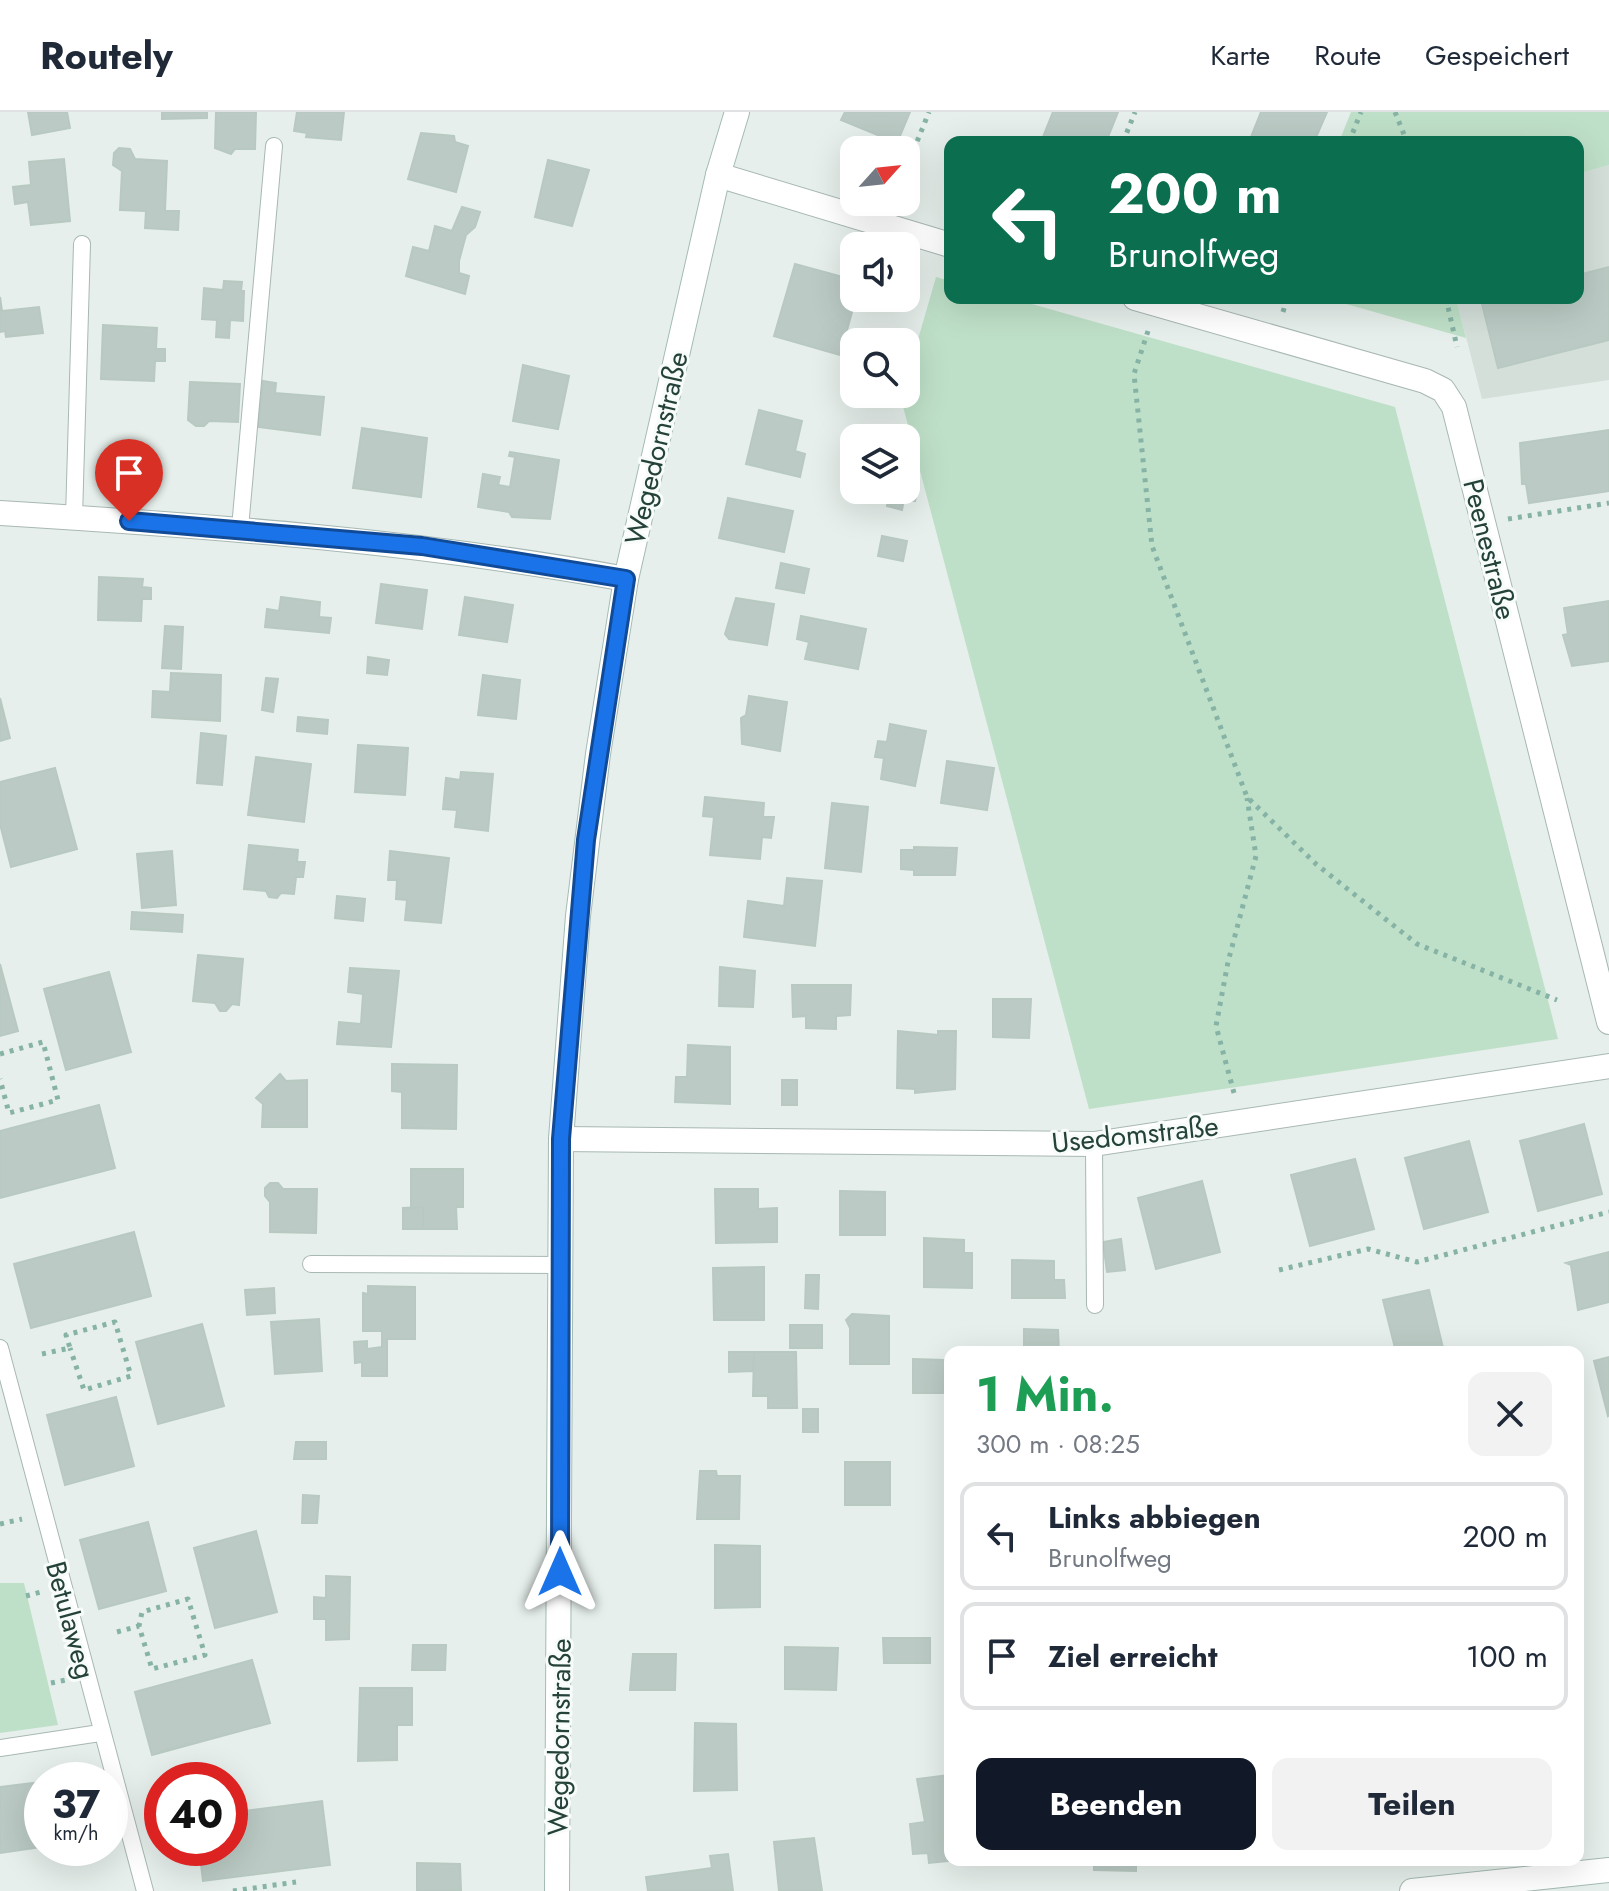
<!DOCTYPE html>
<html lang="de">
<meta charset="utf-8">
<style>
:root{--surface:#fff;--page:#f2f2f3;--text:#1f2937;--muted:#747a83;--line:#e0e1e3;--accent:#111827}
body{margin:0;font-family:Jost,sans-serif;background:var(--page);color:var(--text);height:100vh;display:flex;flex-direction:column;font-size:30px;white-space:nowrap}
*{box-sizing:border-box;margin:0}
p{font-size:26px;color:var(--muted)}
.icon{flex:none;width:44px;height:44px;fill:none;stroke:currentColor;stroke-width:2;stroke-linecap:round;stroke-linejoin:round}
.map{position:relative;flex:1;overflow:hidden}
.side{position:absolute;left:944px;top:1234px;width:640px;height:520px;display:flex;flex-direction:column;background:var(--surface);border-radius:16px;box-shadow:0 8px 32px #0002}
.side>*{flex:none}
.hud{position:absolute;left:944px;top:24px;width:640px;height:168px;border-radius:16px;box-shadow:0 8px 32px #0002;background:#0b6e4f;color:#fff;overflow:hidden}
.needle{width:52px;rotate:63deg}
.fabs{position:absolute;left:840px;top:24px;display:grid;gap:16px}
.fabs a{display:grid;place-items:center;width:80px;height:80px;border-radius:16px;background:var(--surface);box-shadow:0 8px 32px #0002;font-size:40px}
.speed{position:absolute;left:24px;top:1650px;display:flex;gap:16px;font-size:40px;font-weight:700;text-align:center}
.speed>*{display:grid;place-content:center;width:104px;height:104px;border-radius:50%;background:var(--surface);box-shadow:0 8px 32px #0002;line-height:1}
.speed small{font-size:20px;font-weight:400}
.speed .limit{border:12px solid #d22;background:#fff;color:#111}
.pin{position:absolute;display:grid;place-items:center;width:68px;height:68px;color:#fff;margin:-82px -34px;border-radius:50% 50% 50% 0;rotate:-45deg;box-shadow:0 0 8px #0007}
.pin .icon{rotate:45deg}
.me{position:absolute;width:88px;margin:-44px;rotate:0deg;stroke-linejoin:round;filter:drop-shadow(0 0 6px #0008)}
.turn{display:flex;align-items:center;gap:28px;height:168px;padding:0 32px;font-size:36px}
.turn .icon{width:104px;height:104px;stroke-width:2.5}
.turn b{display:block;font-size:56px;line-height:68px}
.round{display:grid;place-items:center;flex:none;width:84px;height:84px;border-radius:16px;background:var(--page)}
.summary{display:flex;align-items:center;justify-content:space-between;height:136px;padding:0 32px}
h1{font-size:48px;font-weight:700;line-height:60px;color:#1e9e55}
.action{display:flex;gap:16px;margin-top:auto;padding:16px 32px}
.action a{flex:1;height:92px;border-radius:16px;background:var(--accent);color:#fff;font-size:32px;font-weight:700;line-height:92px;text-align:center}
.action a+a{background:var(--page);color:var(--text)}
ul{padding:0;list-style:none}
li{display:flex;align-items:center;gap:24px;height:108px;margin:0 16px 12px;padding:0 16px;border:4px solid var(--line);border-radius:16px}
li div{flex:1}
li b{display:block;font-size:30px}
li em{font-style:normal}
header{display:flex;align-items:center;gap:48px;box-sizing:border-box;height:112px;padding:0 40px;background:var(--surface);border-bottom:2px solid var(--line)}
header strong{font-size:38px}
nav{display:flex;gap:44px;margin-inline-start:auto;font-size:28px}
.map>svg:first-child{display:block}
.built{fill:#d4dfda}
.green{fill:#bfe0c8}
.building{fill:#bbcac4;stroke:#b8c9c2;stroke-width:2}
.lines{fill:none;stroke-linecap:round;stroke-linejoin:round}
.lane-casing{stroke:#a8b8b2;stroke-width:18}
.street-casing{stroke:#a8b8b2;stroke-width:26}
.secondary-casing{stroke:#a4bbb3;stroke-width:26}
.path{stroke:#86b3a5;stroke-width:5;stroke-dasharray:4 6;stroke-linecap:butt}
.lane{stroke:#fff;stroke-width:16}
.street{stroke:#fff;stroke-width:24}
.secondary{stroke:#fff;stroke-width:24}
.route-casing{stroke:#114b97;stroke-width:20}
.route{stroke:#1a73e8;stroke-width:14}
.labels{text-anchor:middle;stroke-width:6;stroke-linejoin:round;paint-order:stroke}
.street-label{font-size:28px;fill:#24423a;stroke:#f7fbf9}
</style>
<header>
<strong>Routely</strong>
<nav><a>Karte</a><a>Route</a><a>Gespeichert</a></nav>
</header>
<div class="map">
<svg width="1609" height="1779" viewBox="0 0 1609 1779">
<rect width="100%" height="100%" fill="#e6efeb"/>
<path class="built" d="M1609 53V268L1482 287 1456 186H1578V62Z"/>
<path class="green" d="M1351 0H1609V53L1578 62V30H1339Z
M936 165 950 169V186H1011L1395 295 1558 927 1089 997 901 287 906 282V269Z
M1325 186H1456L1466 226Z
M0 1471H24L58 1613 0 1621Z"/>
<path class="building" d="M28 0H67L70 16 32 23Z
M162 0H207V6L162 7Z
M216 0H256L255 37H235L231 42 215 36Z
M297 0H344L341 28 306 25 307 21 294 19Z
M845 0H910L897 31 841 8Z
M1053 0H1118L1106 30H1041Z
M1261 0H1327L1314 30H1249Z
M421 21 454 24 455 30 468 34 456 80 408 67Z
M119 36 130 37 135 47 167 49 165 99H179L178 118 145 116 146 99 120 98 122 59 113 53 114 41Z
M64 47 70 109 31 113 28 90 15 92 13 75 31 73 29 50Z
M548 48 589 58 572 114 535 105Z
M462 95 480 100 475 115 466 123 459 149V161L469 164 465 182 406 164 413 135 429 139 435 114 452 119Z
M795 152 854 168 856 186 840 243 774 224Z
M1609 155V228L1498 256 1481 188 1578 186V163Z
M224 169 242 170 241 179H244L243 209 230 208 229 226 216 225 217 208 202 207 204 176 223 178Z
M0 185 2 199 39 195 43 221 6 225 5 219 0 220Z
M103 213 157 216 156 237H165V249H155L154 269 101 267Z
M523 253 569 264 558 317 513 309Z
M263 269 276 271 275 281 324 285 320 323 258 315Z
M190 270 240 272 238 310 209 309 204 314H196L188 308Z
M759 298 802 309 795 339 805 342 800 365 746 352Z
M362 316 427 326 421 385 353 376Z
M1609 318V379L1529 391 1526 372H1522L1520 331Z
M510 340 559 348 550 407 512 405 509 400 478 395 483 362 500 365 498 373 510 375 515 345 509 344Z
M906 361 913 362 911 370 919 371 915 389 904 387 902 398 887 394 889 384 860 380 906 378Z
M728 386 793 399 784 440 719 426Z
M882 424 907 429 903 449 878 444Z
M781 451 809 457 804 481 776 476Z
M99 465 143 467 142 475 151 476V487H142L141 509 98 508Z
M381 472 427 478 422 517 376 511Z
M281 485 320 490 319 505 331 506 329 521 265 515 267 497 279 499Z
M465 485 513 493 507 530 459 523Z
M736 486 774 492 767 533 729 527 725 522Z
M1609 489V549L1572 554 1563 523 1568 522 1564 496Z
M801 504 866 517 858 557 805 547 809 530 797 527Z
M165 514 183 515 181 557 162 556Z
M368 545 389 548 387 563 367 561Z
M171 561 221 563 220 609 152 605 153 579 170 580Z
M483 563 520 568 516 607 478 603Z
M266 566 278 567 273 600 262 598Z
M749 584 787 590 780 639 742 632 741 606 746 603Z
M0 586 10 626 0 629Z
M298 605 328 608 327 622 297 619Z
M890 612 926 619 915 674 881 667 884 646 875 645 878 629 887 630Z
M201 621 226 624 222 673 197 671Z
M358 633 408 636 405 683 355 680Z
M256 645 311 652 304 710 248 703Z
M947 649 994 656 987 698 941 691Z
M55 656 77 737 11 755 0 712V670Z
M461 660 493 662 488 719 455 715 457 698 443 697 446 666 460 668Z
M705 685 764 691 763 705H774L771 726 762 725 760 747 710 743 714 705 703 704Z
M832 691 868 695 861 760 825 756Z
M249 733 298 738 297 750H305L303 765H296L294 782 281 781 277 786 269 785 266 779 244 777Z
M914 735 957 736 955 763H914V758L901 757V738H914Z
M172 739 176 793 142 796 137 742Z
M390 739 449 746 441 811 405 808 407 788 396 787 397 768H388Z
M787 766 822 769 815 834 744 825 748 789 784 794Z
M337 784 365 787 363 809 335 806Z
M132 800 183 803 182 820 131 817Z
M198 843 243 847 239 893 232 892 226 899H220L215 891 193 889Z
M0 852 18 919 0 924Z
M720 855 755 859 753 895 719 894Z
M350 856 399 859 391 935 337 932 339 910 361 912 363 882 348 880Z
M109 860 131 940 66 958 44 877Z
M792 873H851L850 903 836 904V917L806 916V904L793 905Z
M993 887H1031L1029 926 993 925Z
M898 919 938 923V919H956L955 977 915 981V977L897 976Z
M688 933 730 935V992L675 990 676 965H687Z
M392 952 457 953 456 1017 402 1016V980L392 979Z
M280 962 286 969 307 968V1015H262L263 992 256 986Z
M782 968H797V993H782Z
M99 993 115 1056 0 1086V1019Z
M1584 1012 1602 1082 1538 1099 1520 1029Z
M1469 1029 1488 1100 1424 1117 1405 1046Z
M1355 1047 1374 1117 1310 1134 1291 1063Z
M411 1057H463V1095H456L457 1117H423V1095L411 1096Z
M1202 1069 1220 1140 1156 1157 1138 1086Z
M270 1071H278L283 1077H317L316 1121 270 1120V1090L265 1084V1076Z
M715 1077H758V1097L777 1096V1130L716 1131Z
M840 1079 885 1080V1123H840Z
M423 1095V1117H403V1096Z
M134 1120 151 1184 31 1216 14 1152Z
M924 1126 964 1128V1141H972V1176L924 1175Z
M1121 1127 1125 1158 1107 1160 1103 1130Z
M1609 1140V1190L1578 1198 1571 1153 1566 1151Z
M1012 1148 1054 1149V1168H1064L1065 1186H1012Z
M764 1155V1208H714L713 1156Z
M806 1163H819L818 1197 805 1196Z
M368 1174 415 1175V1227H387V1264H362V1250L355 1251 354 1230 367 1229V1237L382 1235V1219H363V1181L368 1182Z
M274 1176 275 1201 247 1203 245 1178Z
M1429 1178 1444 1240H1396L1383 1188Z
M852 1202 889 1204V1252H850V1216L846 1208Z
M319 1207 322 1259 275 1262 271 1210Z
M202 1212 224 1294 158 1312 136 1230Z
M790 1213H822V1236H790Z
M1024 1217 1058 1218 1059 1240H1024Z
M729 1240H754L753 1259 729 1260Z
M754 1240H796L797 1296H768V1284H753Z
M1609 1245V1303L1608 1304 1594 1249Z
M913 1247 944 1248 943 1281H913Z
M116 1285 134 1354 65 1373 47 1303Z
M803 1297H818V1320H803Z
M296 1330H326V1347H294Z
M845 1350H890V1393H845Z
M700 1359H716L717 1364H740L739 1407H697Z
M303 1383 319 1384 317 1411H302Z
M148 1410 166 1479 99 1497 80 1428Z
M256 1419 277 1500 215 1516 194 1436Z
M715 1433 760 1434V1495L715 1496Z
M326 1464 350 1465 349 1527 326 1528V1507H314V1485L326 1486Z
M883 1526H930V1551H884Z
M413 1533H446L445 1558H412Z
M785 1535 838 1536 836 1578 785 1577Z
M633 1542H676L675 1578H630Z
M252 1548 270 1611 152 1643 135 1580Z
M360 1576H412V1613H397V1648L358 1649Z
M695 1611 736 1612 737 1678 694 1679Z
M950 1663V1748H958L929 1751 928 1741 913 1742 910 1712 925 1710 917 1667Z
M42 1670V1735L0 1741V1675Z
M322 1689 330 1753 203 1769 199 1736H230V1701Z
M814 1726 822 1779H779L774 1730Z
M728 1742 733 1779H648L646 1765 712 1756 710 1744Z
M1094 1748H1136V1759L1094 1758Z
M417 1751 460 1752 461 1779H417Z"/>
<g class="lines">
<defs>
<path id="lane" d="M74 405 82 132
M240 416 274 34
M1094 1032 1095 1193
M311 1152 561 1153
M0 1236 145 1779
M0 1636 100 1621"/>
<path id="street" d="M718 63 950 133
M1135 186 1425 269 1443 278 1454 295 1609 910
M0 401C210 414 419 429 626 467
M561 1027 1094 1032 1609 954"/>
<path id="secondary" d="M557 1779 561 1027 578 804 598 642 626 467 718 63 737 0
M1412 1779 1609 1758"/>
</defs>
<use href="#lane" class="lane-casing"/>
<use href="#street" class="street-casing"/>
<use href="#secondary" class="secondary-casing"/>
<path class="path" d="M1395 0 1407 30
M1123 30 1135 0
M1349 30 1361 0
M1509 30 1526 25
M906 57 929 0
M1446 186 1457 235
M1283 200 1287 186
M1148 219 1134 262 1152 434 1247 685 1316 752 1417 832 1557 888
M1508 407 1609 391
M0 942 43 930 58 988 9 1001 0 967
M1234 981 1216 914 1228 850 1256 744 1247 686
M1279 1158 1368 1137 1417 1150 1609 1100
M42 1242 70 1236 66 1223 115 1210 131 1264 84 1278 70 1236
M0 1412 22 1407
M26 1484 41 1480
M117 1520 139 1514 152 1557 205 1543 188 1487 142 1500 139 1514
M51 1571 66 1568
M233 1779 296 1770"/>
<use href="#lane" class="lane"/>
<use href="#street" class="street"/>
<use href="#secondary" class="secondary"/>
</g>
<g class="lines">
<defs>
<path id="route" d="M129 409 422 434 626 467 586 728 561 1027 560 1460"/>
</defs>
<use href="#route" class="route-casing"/>
<use href="#route" class="route"/>
</g>
<g class="labels">
<g class="street-label">
<text transform="translate(656 336) rotate(-77)" y="10">Wegedornstraße</text>
<text transform="translate(1490 437) rotate(76)" y="10">Peenestraße</text>
<text transform="translate(1135 1022) rotate(-6)" y="10">Usedomstraße</text>
<text transform="translate(71 1508) rotate(75)" y="10">Betulaweg</text>
<text transform="translate(559 1625) rotate(-89)" y="10">Wegedornstraße</text>
</g>
</g>
</svg>
<div class="fabs">
<a><svg class="needle" viewBox="-14 -14 28 28"><path d="M0-13l5 13h-10z" fill="#e53935"/><path d="M0 13l5-13h-10z" fill="#747a83"/></svg></a>
<a><svg class="icon" aria-label="sound" viewBox="0 0 24 24"><path d="M4 9h4l5-4v14l-5-4H4zM17 9q2 3 0 6"/></svg></a>
<a><svg class="icon" aria-label="search" viewBox="0 0 24 24"><circle cx="10" cy="10" r="6"/><path d="M15 15l6 6"/></svg></a>
<a><svg class="icon" aria-label="layers" viewBox="0 0 24 24"><path d="M12 4l9 5-9 5-9-5zM3 14l9 5 9-5"/></svg></a>
</div>
<div class="speed"><div>37<small>km/h</small></div><div class="limit">40</div></div>
<div class="pin" style="left:129px;top:409px;background:#d93025"><svg class="icon" aria-label="arrive" viewBox="0 0 24 24"><path d="M6 21V4h12l-3 4 3 4H6"/></svg></div>
<svg class="me" style="left:560px;top:1460px" viewBox="-20 -20 40 40"><path d="M0-17L14 15 0 8-14 15z" fill="#1a73e8" stroke="#fff" stroke-width="4"/></svg>
<div class="hud">
<div class="turn"><svg class="icon" aria-label="left" viewBox="0 0 24 24"><path d="M17 20v-9H6M10 6l-5 5 5 5"/></svg><div><b>200 m</b>Brunolfweg</div></div>
</div>
<section class="side">
<div class="summary"><div><h1>1 Min.</h1><p>300 m · 08:25</p></div><a class="round"><svg class="icon" aria-label="close" viewBox="0 0 24 24"><path d="M6 6l12 12M18 6L6 18"/></svg></a></div>
<ul>
<li><svg class="icon" aria-label="left" viewBox="0 0 24 24"><path d="M17 20v-9H6M10 6l-5 5 5 5"/></svg><div><b>Links abbiegen</b><p>Brunolfweg</p></div><em>200 m</em></li>
<li><svg class="icon" aria-label="arrive" viewBox="0 0 24 24"><path d="M6 21V4h12l-3 4 3 4H6"/></svg><div><b>Ziel erreicht</b></div><em>100 m</em></li>
</ul>
<div class="action"><a>Beenden</a><a>Teilen</a></div>
</section>
</div>
